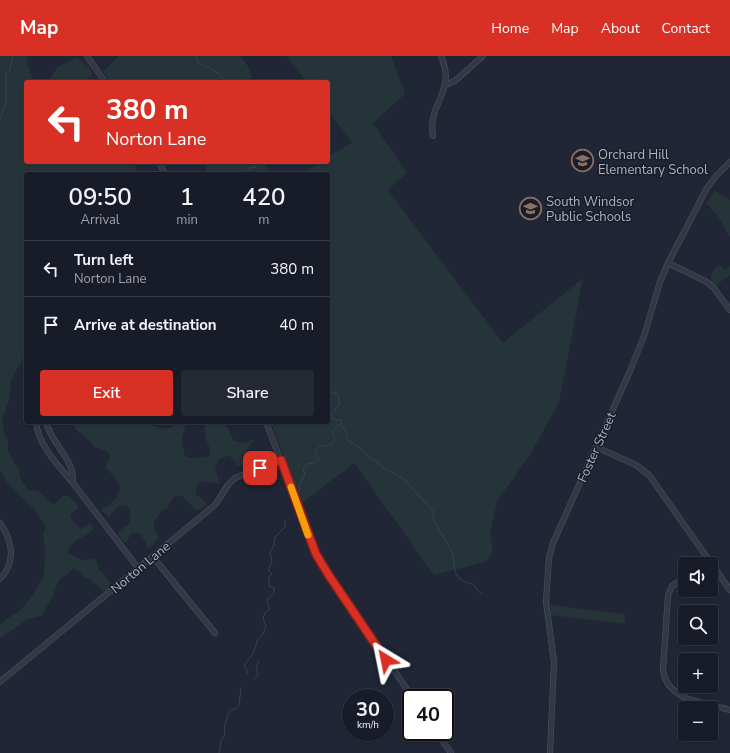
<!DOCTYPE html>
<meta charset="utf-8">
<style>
:root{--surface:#181c28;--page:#252934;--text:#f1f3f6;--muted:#9fa1a8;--line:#363a45;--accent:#d93025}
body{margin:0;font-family:"Nunito Sans",sans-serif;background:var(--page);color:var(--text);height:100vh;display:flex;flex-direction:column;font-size:15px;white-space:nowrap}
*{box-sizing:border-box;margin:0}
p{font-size:13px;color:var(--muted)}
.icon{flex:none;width:22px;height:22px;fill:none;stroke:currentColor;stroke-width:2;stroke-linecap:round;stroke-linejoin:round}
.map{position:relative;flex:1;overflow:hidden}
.sheet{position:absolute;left:24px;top:116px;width:306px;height:252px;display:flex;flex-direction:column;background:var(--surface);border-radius:4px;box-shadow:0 1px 3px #0004,0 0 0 1px var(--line)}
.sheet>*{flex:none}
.hud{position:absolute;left:24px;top:24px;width:306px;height:84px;border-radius:4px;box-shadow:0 1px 3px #0004,0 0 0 1px var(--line);background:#d93025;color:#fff;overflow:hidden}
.fabs{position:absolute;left:678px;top:501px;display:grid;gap:8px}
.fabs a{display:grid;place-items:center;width:40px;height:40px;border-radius:4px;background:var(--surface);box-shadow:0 1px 3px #0004,0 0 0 1px var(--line);font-size:20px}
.speed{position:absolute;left:342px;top:633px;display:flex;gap:8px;font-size:20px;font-weight:700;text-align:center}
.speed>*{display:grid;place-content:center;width:52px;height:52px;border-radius:50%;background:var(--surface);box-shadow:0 1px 3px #0004,0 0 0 1px var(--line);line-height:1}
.speed small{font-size:10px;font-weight:400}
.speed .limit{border:2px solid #111;border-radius:6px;background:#fff;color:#111}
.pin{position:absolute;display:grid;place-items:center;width:34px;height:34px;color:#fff;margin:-17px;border-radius:8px;box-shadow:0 2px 6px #0006}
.me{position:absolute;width:44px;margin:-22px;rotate:325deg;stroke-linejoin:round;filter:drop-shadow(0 0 3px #0008)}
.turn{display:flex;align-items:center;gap:14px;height:84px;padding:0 16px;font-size:18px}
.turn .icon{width:52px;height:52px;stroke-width:2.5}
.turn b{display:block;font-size:28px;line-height:34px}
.eta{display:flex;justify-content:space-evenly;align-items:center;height:68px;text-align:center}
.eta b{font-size:24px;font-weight:600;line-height:28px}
.button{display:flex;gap:8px;margin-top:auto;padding:8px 16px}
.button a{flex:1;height:46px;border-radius:4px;background:var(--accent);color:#fff;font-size:16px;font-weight:600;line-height:46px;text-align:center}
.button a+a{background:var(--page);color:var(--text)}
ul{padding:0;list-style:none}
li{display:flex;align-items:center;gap:12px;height:56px;padding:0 16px;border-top:1px solid var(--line)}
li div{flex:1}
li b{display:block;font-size:15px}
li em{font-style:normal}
header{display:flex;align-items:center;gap:24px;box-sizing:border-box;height:56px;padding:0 20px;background:var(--accent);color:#fff}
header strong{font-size:19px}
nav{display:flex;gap:22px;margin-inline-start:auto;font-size:14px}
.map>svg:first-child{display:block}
.green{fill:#253439}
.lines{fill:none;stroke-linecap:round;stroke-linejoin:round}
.stream{stroke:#36405d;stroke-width:1}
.minor-casing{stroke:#515563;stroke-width:6}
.minor{stroke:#333845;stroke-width:5}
.route-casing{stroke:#8d1f18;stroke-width:10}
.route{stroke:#d93025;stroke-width:7}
.slow{stroke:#f59e0b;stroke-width:7}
.labels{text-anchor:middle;stroke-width:3;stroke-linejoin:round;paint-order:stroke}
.poi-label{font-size:13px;fill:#adb2c2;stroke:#191d2a;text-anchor:start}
.street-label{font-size:13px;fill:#adb2c2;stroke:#191d2a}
</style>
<header>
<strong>Map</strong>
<nav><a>Home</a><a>Map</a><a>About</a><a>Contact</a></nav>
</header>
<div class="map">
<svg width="730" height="697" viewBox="0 0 730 697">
<rect width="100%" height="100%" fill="#202635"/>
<path class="green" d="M0 0H27V6L33 26H26V106H133L135 109 136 117 26 118V296L11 324 9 344 2 364 5 379 8 385V394L15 409 20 414 19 420 28 434 38 435 54 449 62 440H68L78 449V453L70 458 73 466 81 473 90 467 94 471 91 476 75 485 68 493V497L84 505 91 502 96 504 99 513 111 528 107 534 103 535 91 523 86 522 80 516 74 513 59 524 52 542 41 560 28 563 0 582V568L22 553 34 537 44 520 45 492 43 480 46 470 33 452 8 428 0 414Z
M119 0H240L250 13 252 26H111L103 16Z
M286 0H391L405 38 373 67 407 117 388 134 503 287 583 222 559 346 530 399 497 445 490 478 493 495 485 506 434 519 354 407 301 448 271 366H328V118H302L320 106H328V101L352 86 328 55V26H306Z
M77 2 89 11 93 18 83 26H47L58 11Z
M204 106H264L265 110 270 118H207Z
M716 135 730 144V181L717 159 706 147 714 136Z
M718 209 725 214 730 210V219L716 229 711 226C710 220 713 213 718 209Z
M73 366H148C154 372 164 374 171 372L173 366H187L182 381 184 398 188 402 207 401 210 399C211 392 208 389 206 383 204 375 208 370 200 366H225L234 385H237L243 388 253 384 255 385 250 388 248 394 242 399 244 409 237 410 235 405 228 399 218 404 215 412 220 428 202 425 198 427 195 438 206 446V449L197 455 182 440 179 439 173 442 167 452 161 455 154 466V471L159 482 149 493 147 492 146 486 139 477H132L126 486 122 485 118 478C121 469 130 474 130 461 131 455 130 453 126 449L118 450 109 461 102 455 103 451C112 450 119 440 120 431L117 424 105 411 110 401 108 396 93 390 90 385 75 373Z
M551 549 625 558V568L551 559Z"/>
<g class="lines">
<path class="stream" d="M196 0 198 7C209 11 219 16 226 26
M0 63 6 48V18L9 16 13 0
M251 118 248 115 250 112 255 111 254 106
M328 314V322
M328 334 338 339 340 348 330 360 333 364H341L342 371 347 378V384L363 394 370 403 377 405 382 411 403 422 434 456 432 461C438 474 447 484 452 497 455 505 453 512 457 519 460 525 467 527 473 528L477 534 481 537
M297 439 300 433 299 430 305 418 303 413C306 408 309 407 315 407L319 402 315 397 320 390 331 389 335 383C331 378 334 374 336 370L340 369
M247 618V614L245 612V608L253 598 258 583 263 578 266 571 263 562 265 557 270 553 267 546 268 542 274 538V532L269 530V520L272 518 268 514 272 506 270 496 274 489 275 481 285 471V465
M254 623 258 620 256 612 259 605
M219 697 221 685 225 679C223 672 227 661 230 654L237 652 239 649 241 632"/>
<defs>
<path id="minor" d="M87 0 105 26
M446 29 456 24 483 0
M433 80C427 47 457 36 441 0
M159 106 165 118
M668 207 705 225 713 231 730 254
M36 366C38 389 58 409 73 427 75 403 51 388 46 366
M266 366 316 498 328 518 413 642
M596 391 636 409 649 419 730 534
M73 427 138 512
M0 467C13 485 16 507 0 523
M153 501 215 577
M702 508 708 503
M685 521 672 530 668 539 663 614C667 645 705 647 730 654
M0 626 215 449 228 429 235 422 281 404
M436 676 451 697
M550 697 554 606 546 546 549 502 553 487 630 315 644 280 660 226 668 207 707 132 716 120 730 106"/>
</defs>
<use href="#minor" class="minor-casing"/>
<use href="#minor" class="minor"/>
</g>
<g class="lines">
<defs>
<path id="route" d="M260 412 281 404 316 498 328 518 386 604"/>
</defs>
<use href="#route" class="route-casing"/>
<use href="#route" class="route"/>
<path class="slow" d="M291 431 308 479"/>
</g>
<defs>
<symbol id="school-ring" viewBox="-11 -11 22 22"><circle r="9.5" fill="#191d2a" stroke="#8d6e63" stroke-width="1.5"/><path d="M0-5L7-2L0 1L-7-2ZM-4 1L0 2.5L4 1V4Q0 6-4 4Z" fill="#8d6e63"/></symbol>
</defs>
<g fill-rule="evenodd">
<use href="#school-ring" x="570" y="92" width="25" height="25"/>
<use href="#school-ring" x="518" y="140" width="25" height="25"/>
</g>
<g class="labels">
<g class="poi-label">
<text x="598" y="103">Orchard Hill<tspan x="598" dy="15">Elementary School</tspan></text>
<text x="546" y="150">South Windsor<tspan x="546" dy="15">Public Schools</tspan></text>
</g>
<g class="street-label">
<text transform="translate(596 391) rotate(-66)" y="5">Foster Street</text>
<text transform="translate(140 511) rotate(-40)" y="5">Norton Lane</text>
</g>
</g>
</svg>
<div class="fabs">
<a><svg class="icon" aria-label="sound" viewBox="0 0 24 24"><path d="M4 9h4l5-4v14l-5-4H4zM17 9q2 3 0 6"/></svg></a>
<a><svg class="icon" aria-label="search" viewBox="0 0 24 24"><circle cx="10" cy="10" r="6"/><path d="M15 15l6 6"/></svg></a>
<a>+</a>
<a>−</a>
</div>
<div class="speed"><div>30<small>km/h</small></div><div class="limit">40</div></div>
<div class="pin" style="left:260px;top:412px;background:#d93025"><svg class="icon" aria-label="arrive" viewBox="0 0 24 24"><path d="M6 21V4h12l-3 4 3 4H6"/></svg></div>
<svg class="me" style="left:386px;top:604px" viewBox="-20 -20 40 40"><path d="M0-17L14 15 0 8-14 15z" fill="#d93025" stroke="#fff" stroke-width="4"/></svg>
<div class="hud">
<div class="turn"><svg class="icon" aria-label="left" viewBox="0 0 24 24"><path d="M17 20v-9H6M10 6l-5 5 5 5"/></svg><div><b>380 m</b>Norton Lane</div></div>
</div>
<section class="sheet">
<div class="eta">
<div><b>09:50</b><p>Arrival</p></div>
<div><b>1</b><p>min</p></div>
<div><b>420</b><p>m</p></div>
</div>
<ul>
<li><svg class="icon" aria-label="left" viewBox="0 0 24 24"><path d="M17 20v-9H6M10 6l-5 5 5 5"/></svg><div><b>Turn left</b><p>Norton Lane</p></div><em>380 m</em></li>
<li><svg class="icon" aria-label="arrive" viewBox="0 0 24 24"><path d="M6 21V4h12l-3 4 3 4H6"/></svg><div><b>Arrive at destination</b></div><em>40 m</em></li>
</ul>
<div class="button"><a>Exit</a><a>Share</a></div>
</section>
</div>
